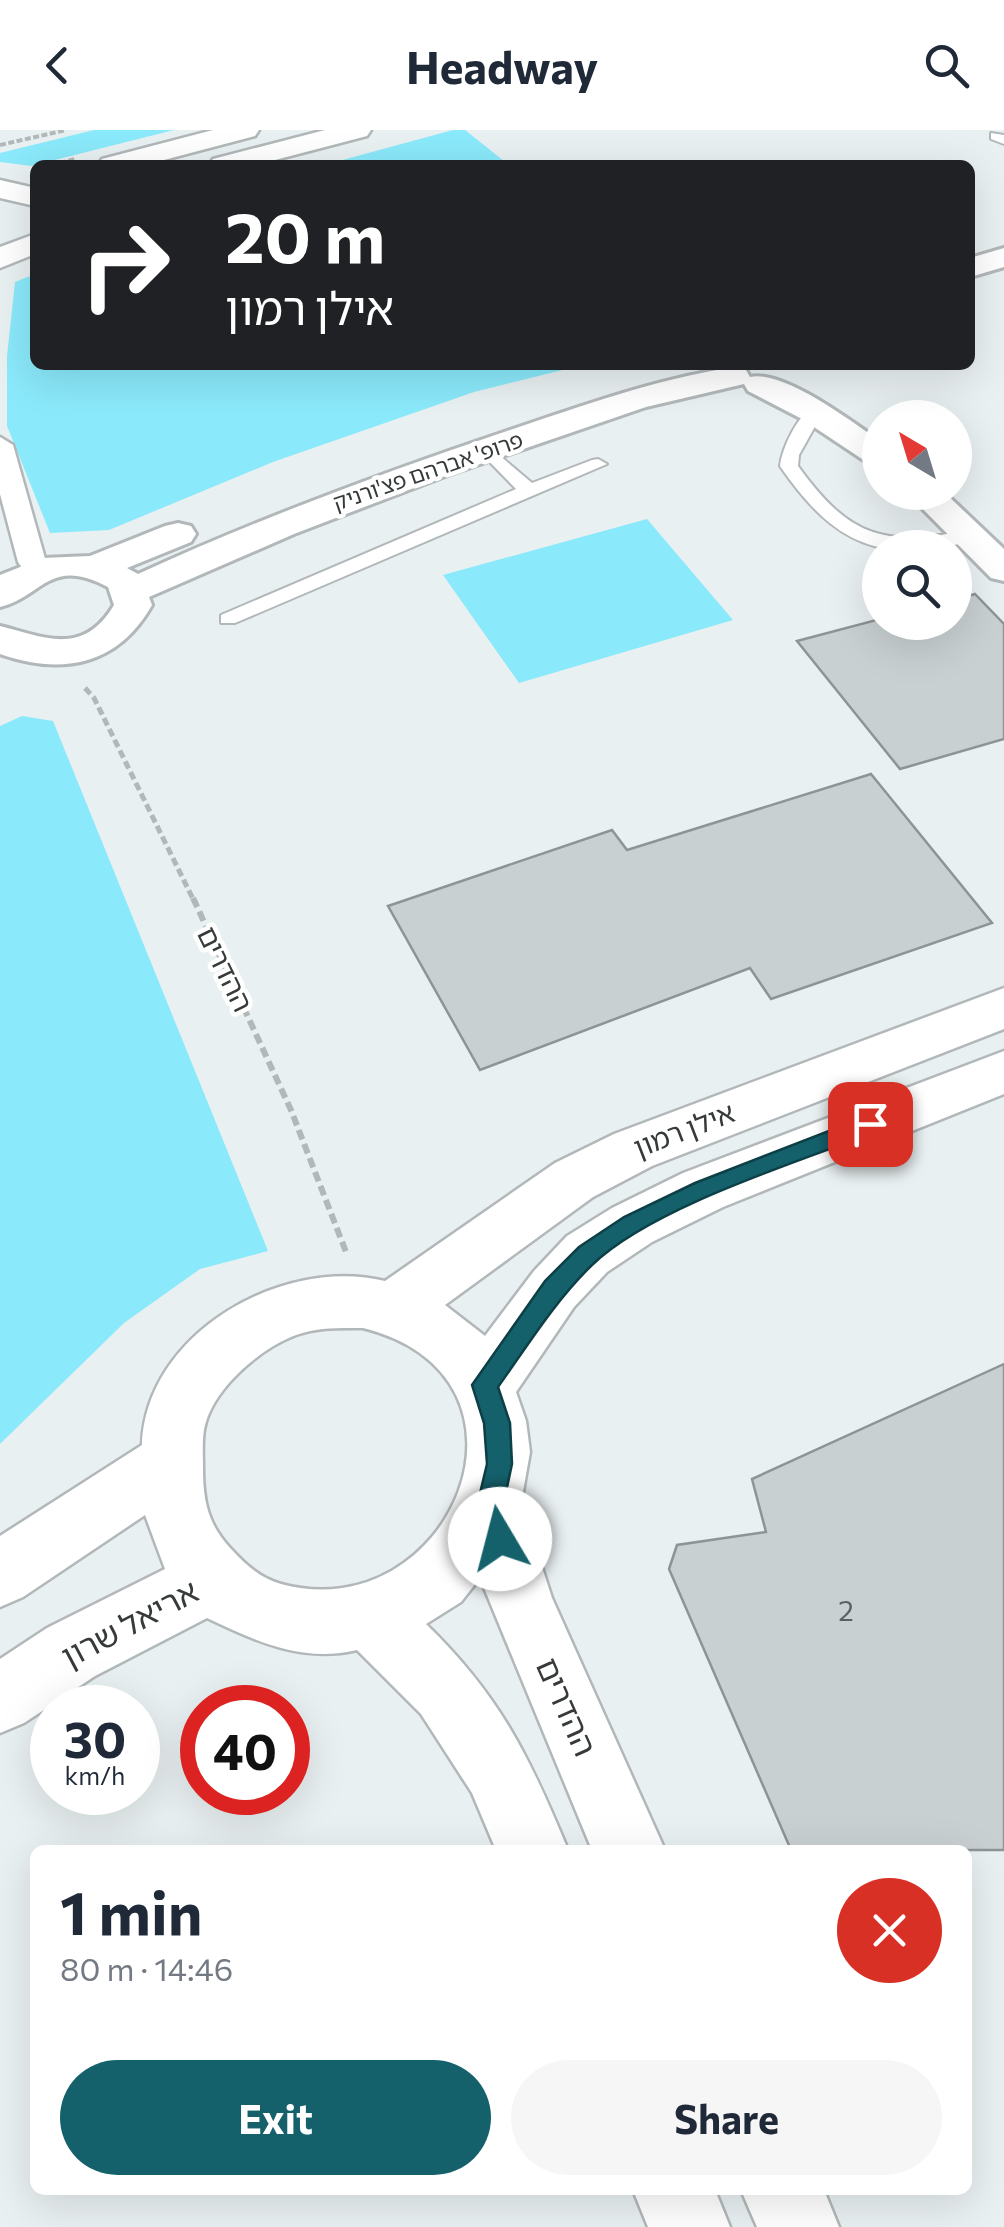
<!DOCTYPE html>
<meta charset="utf-8">
<style>
:root{--surface:#fff;--page:#f6f6f7;--text:#1f2937;--muted:#747a83;--accent:#14616c}
body{margin:0;font-family:Commissioner,"Noto Sans Hebrew",sans-serif;background:var(--page);color:var(--text);height:100vh;display:flex;flex-direction:column;font-size:38px;white-space:nowrap}
*{box-sizing:border-box;margin:0}
p{font-size:32px;color:var(--muted)}
.icon{flex:none;width:55px;height:55px;fill:none;stroke:currentColor;stroke-width:2;stroke-linecap:round;stroke-linejoin:round}
.map{position:relative;flex:1;overflow:hidden}
.side{position:absolute;left:30px;top:1715px;width:942px;height:350px;display:flex;flex-direction:column;background:var(--surface);border-radius:15px;box-shadow:0 10px 40px #0002}
.side>*{flex:none}
.banner{position:absolute;left:30px;top:30px;width:945px;height:210px;border-radius:15px;box-shadow:0 10px 40px #0002;background:#202124;color:#fff;overflow:hidden}
.needle{width:65px;rotate:322deg}
.controls{position:absolute;left:862px;top:270px;display:grid;gap:20px}
.controls a{display:grid;place-items:center;width:110px;height:110px;border-radius:50%;background:var(--surface);box-shadow:0 10px 40px #0002;font-size:50px}
.speed{position:absolute;left:30px;top:1555px;display:flex;gap:20px;font-size:50px;font-weight:700;text-align:center}
.speed>*{display:grid;place-content:center;width:130px;height:130px;border-radius:50%;background:var(--surface);box-shadow:0 10px 40px #0002;line-height:1}
.speed small{font-size:25px;font-weight:400}
.speed .limit{border:15px solid #d22;background:#fff;color:#111}
.pin{position:absolute;display:grid;place-items:center;width:85px;height:85px;color:#fff;margin:-42px;border-radius:20px;box-shadow:0 5px 15px #0006}
.me{position:absolute;width:110px;margin:-55px;rotate:352deg;stroke-linejoin:round;filter:drop-shadow(0 0 8px #0008)}
.turn{display:flex;align-items:center;gap:35px;height:210px;padding:0 30px;font-size:45px}
.turn .icon{width:130px;height:130px;stroke-width:2.5}
.turn b{display:block;font-size:70px;line-height:85px}
.round{display:grid;place-items:center;flex:none;width:105px;height:105px;border-radius:52px;background:var(--page)}
.summary{display:flex;align-items:center;justify-content:space-between;height:170px;padding:0 30px}
h1{font-size:60px;font-weight:700;line-height:75px}
.primary-button{display:flex;gap:20px;margin-top:auto;padding:20px 30px}
.primary-button a{flex:1;height:115px;border-radius:60px;background:var(--accent);color:#fff;font-size:40px;font-weight:700;line-height:115px;text-align:center}
.primary-button a+a{background:var(--page);color:var(--text)}
header{display:flex;justify-content:space-between;align-items:center;height:130px;padding:0 30px;background:var(--surface);font-size:45px;font-weight:700}
.map>svg:first-child{display:block}
.green{fill:#8ae9fa}
.building{fill:#c9d0d1;stroke:#8d9495;stroke-width:2.5}
.lines{fill:none;stroke-linecap:round;stroke-linejoin:round}
.service-casing{stroke:#b2b8ba;stroke-width:4}
.pedestrian-casing{stroke:#b2b8ba;stroke-width:5}
.minor-casing{stroke:#b2b8ba;stroke-width:6}
.tertiary-casing{stroke:#b2b8ba;stroke-width:5}
.secondary-casing{stroke:#b2b8ba;stroke-width:5}
.path-far2{stroke:#b2b7b8;stroke-width:4;stroke-dasharray:6 2.5;stroke-linecap:butt}
.path-far1{stroke:#b2b7b8;stroke-width:5;stroke-dasharray:8 4;stroke-linecap:butt}
.path{stroke:#b2b7b8;stroke-width:6;stroke-dasharray:10 5;stroke-linecap:butt}
.service{fill:#fff;fill-rule:evenodd}
.pedestrian{fill:#fff;fill-rule:evenodd}
.minor{fill:#fff;fill-rule:evenodd}
.tertiary{fill:#fff;fill-rule:evenodd}
.secondary{fill:#fff;fill-rule:evenodd}
.route{fill:#14616c;stroke:#0d3f46;stroke-width:2.5}
.labels{text-anchor:middle;stroke-width:9;stroke-linejoin:round;paint-order:stroke}
.far-street-label{font-size:22px;fill:#373a3a;stroke:#fff}
.street-label{font-size:28px;fill:#373a3a;stroke:#fff}
.near-number-label{font-size:28px;fill:#5c6060}
.near-street-label{font-size:32px;fill:#373a3a;stroke:#fff}
</style>
<header><svg class="icon" aria-label="back" viewBox="0 0 24 24"><path d="M15 5l-7 7 7 7"/></svg>Headway<svg class="icon" aria-label="search" viewBox="0 0 24 24"><circle cx="10" cy="10" r="6"/><path d="M15 15l6 6"/></svg></header>
<div class="map">
<svg width="1004" height="2097" viewBox="0 0 1004 2097">
<rect width="100%" height="100%" fill="#e9f0f1"/>
<path class="green" d="M94 0H174L31 36 0 32V23Z
M453 0H465L509 35H324Z
M35 144V235H583L474 262 273 332 109 400 50 403 7 296V226L15 152Z
M647 389 733 490 519 553 443 445Z
M22 586 53 591 268 1121 200 1139 124 1193 0 1314V596Z"/>
<path class="building" d="M975 464 1004 494V609L900 639 797 511 880 489V492H955V470Z
M871 644 992 793 771 869 750 838 480 940 388 776 612 700 627 720Z
M1004 1234V1720H791L669 1439 677 1415 766 1402 752 1349Z"/>
<g class="lines">
<defs>
<path id="service" d="M991 3 1004 5V14L991 9Z
M814 277 823 282 799 325 798 336C850 408 884 417 970 400L977 402V410C880 434 836 417 780 336 782 318 798 284 814 277Z
M486 314 532 353 592 330 598 329 607 334 235 493H221V485L516 359 477 319Z"/>
<path id="pedestrian" d="M0 307 13 315 46 432 42 438H22L18 432 0 364Z"/>
<path id="minor" d="M1004 118V137L970 147V128Z
M734 237 746 240 750 247C783 239 852 292 880 311V336L868 333 802 289 748 261 744 254 646 277 445 346 294 404 149 467 152 475C118 535 63 546 0 524V496C44 507 83 527 114 475L108 457C50 426 43 466 0 477V445L43 428 90 426 165 396 178 393 191 396 196 404 191 412 127 438 138 444C258 389 382 343 507 301 582 276 656 249 734 237Z
M906 362H944L1004 419V451L991 448Z"/>
<path id="tertiary" d="M1004 858V899L652 1036 593 1067 445 1175 485 1206 534 1141 567 1106 612 1078 683 1043 1004 921V964L723 1077 652 1112 607 1142 574 1177 516 1262 526 1291 530 1322 521 1373 552 1468 665 1720H592L480 1448 461 1472 426 1494C500 1566 529 1626 568 1720H496L472 1663 421 1584 357 1520C301 1533 256 1511 207 1488L95 1546 24 1593 0 1603V1529L47 1498 165 1439 145 1385 23 1467 0 1477V1406L142 1315C146 1202 284 1126 385 1151L555 1033 614 1004ZM363 1198C558 1247 450 1500 281 1454 260 1448 246 1435 232 1420 208 1395 203 1372 203 1338 203 1326 202 1312 204 1300 211 1260 259 1219 296 1205 318 1197 340 1198 363 1198Z
M633 2060H715L730 2097H648Z
M741 2060H824L839 2097H757Z"/>
<path id="secondary" d="M213 0H259L255 6 145 35H98L102 29Z
M325 0H371L367 6 256 35H209L213 29Z
M0 50 35 58V76L0 68Z
M35 104V124L0 138V117Z"/>
</defs>
<use href="#service" class="service-casing"/>
<use href="#pedestrian" class="pedestrian-casing"/>
<use href="#minor" class="minor-casing"/>
<use href="#tertiary" class="tertiary-casing"/>
<use href="#secondary" class="secondary-casing"/>
<path class="path-far2" d="M0 15 66 0
M52 35 75 29"/>
<path class="path-far1" d="M85 558 94 568 194 771"/>
<path class="path" d="M193 768 291 980 346 1122"/>
<use href="#service" class="service"/>
<use href="#pedestrian" class="pedestrian"/>
<use href="#minor" class="minor"/>
<use href="#tertiary" class="tertiary"/>
<use href="#secondary" class="secondary"/>
</g>
<path class="route" d="M870 985 878 988 881 994 878 1001C798 1032 652 1077 592 1135 555 1171 528 1215 498 1257L510 1293 512 1334 503 1376 514 1409 510 1418 500 1422 491 1418 477 1376 487 1334 484 1293 472 1255 545 1151 579 1117 624 1087 695 1053Z"/>
<g class="labels">
<g class="far-street-label">
<text transform="translate(428 341) rotate(-19)" y="8">פרופ' אברהם פצ'ורניק</text>
</g>
<g class="street-label">
<text transform="translate(225 839) rotate(64)" y="10">ההדרים</text>
<text transform="translate(684 1000) rotate(-21)" y="10">אילן רמון</text>
</g>
<g class="near-number-label">
<text x="846" y="1491">2</text>
</g>
<g class="near-street-label">
<text transform="translate(130 1494) rotate(-28)" y="11">אריאל שרון</text>
<text transform="translate(566 1577) rotate(66)" y="11">ההדרים</text>
</g>
</g>
</svg>
<div class="controls">
<a><svg class="needle" viewBox="-14 -14 28 28"><path d="M0-13l5 13h-10z" fill="#e53935"/><path d="M0 13l5-13h-10z" fill="#747a83"/></svg></a>
<a><svg class="icon" aria-label="search" viewBox="0 0 24 24"><circle cx="10" cy="10" r="6"/><path d="M15 15l6 6"/></svg></a>
</div>
<div class="speed"><div>30<small>km/h</small></div><div class="limit">40</div></div>
<div class="pin" style="left:870px;top:994px;background:#d93025"><svg class="icon" aria-label="arrive" viewBox="0 0 24 24"><path d="M6 21V4h12l-3 4 3 4H6"/></svg></div>
<svg class="me" style="left:500px;top:1409px" viewBox="-20 -20 40 40"><circle r="19" fill="#fff"/><path d="M0-13L10 11 0 6-10 11z" fill="#14616c"/></svg>
<div class="banner">
<div class="turn"><svg class="icon" aria-label="right" viewBox="0 0 24 24"><path d="M7 20v-9h11M14 6l5 5-5 5"/></svg><div><b>20 m</b>אילן רמון</div></div>
</div>
<section class="side">
<div class="summary"><div><h1>1 min</h1><p>80 m · 14:46</p></div><a class="round" style="background:#d93025;color:#fff"><svg class="icon" aria-label="close" viewBox="0 0 24 24"><path d="M6 6l12 12M18 6L6 18"/></svg></a></div>
<div class="primary-button"><a>Exit</a><a>Share</a></div>
</section>
</div>
